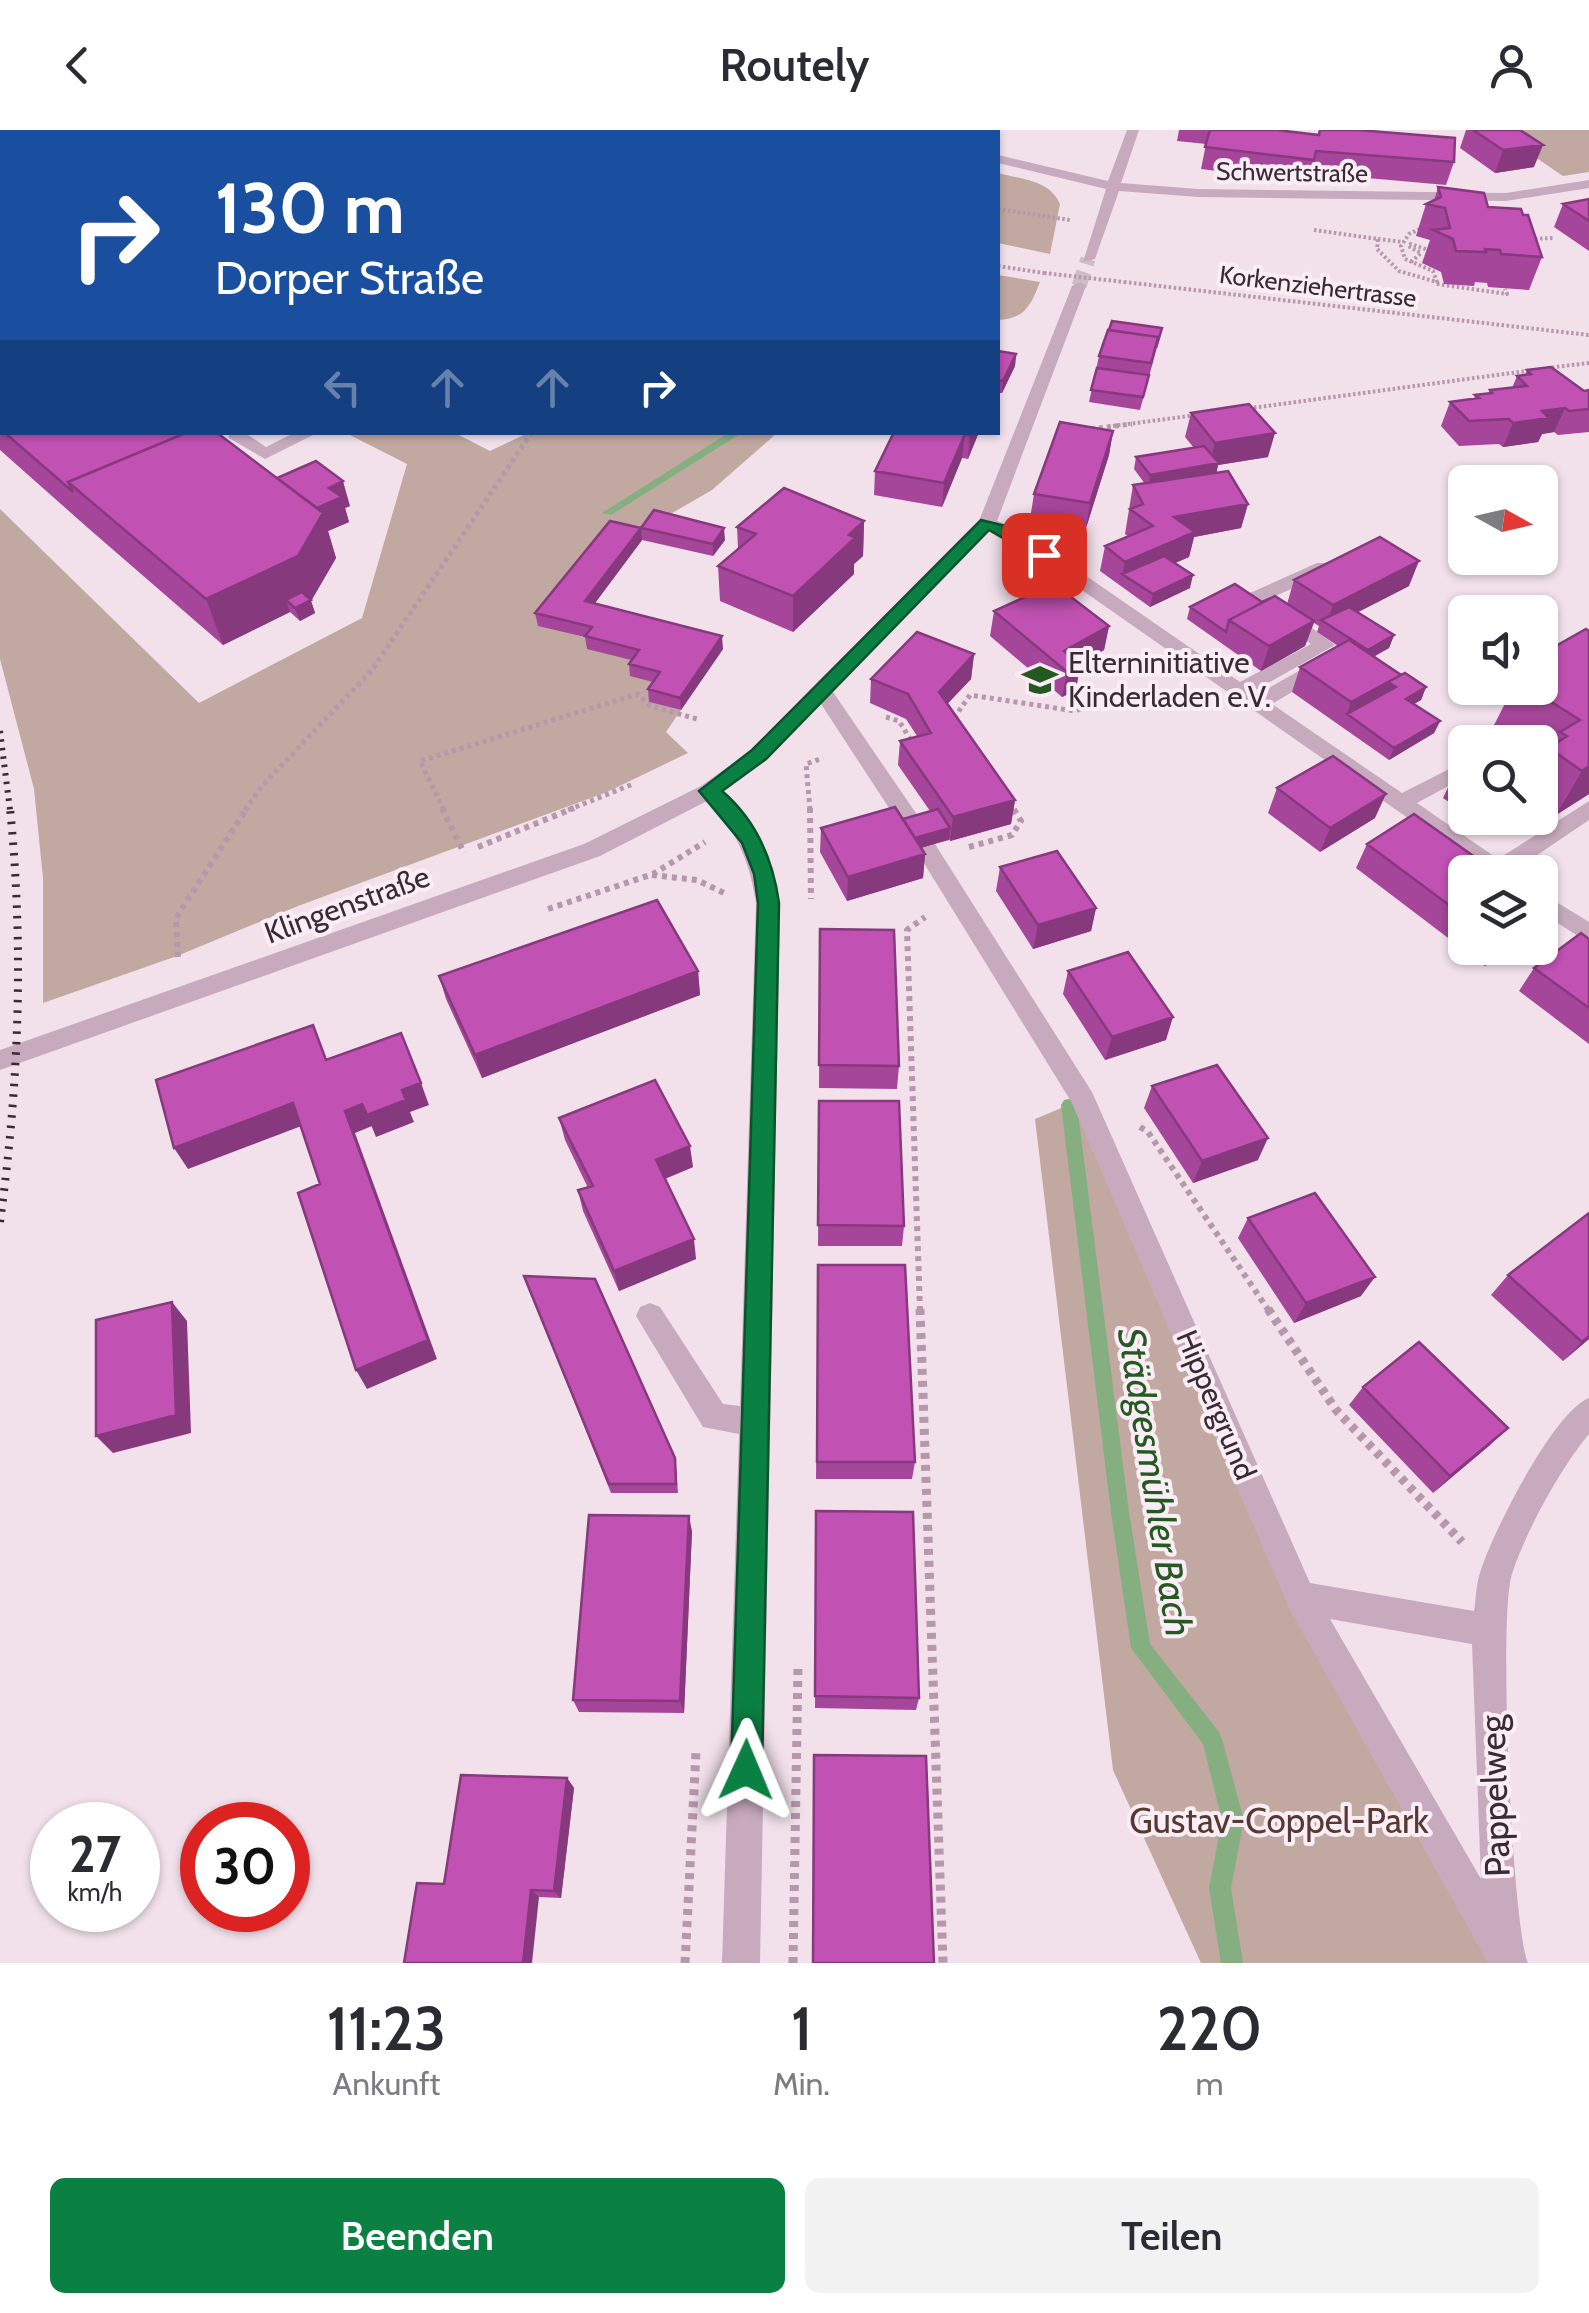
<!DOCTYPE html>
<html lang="de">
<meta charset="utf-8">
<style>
:root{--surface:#fff;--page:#f2f2f3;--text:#2b2b33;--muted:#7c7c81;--accent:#0b8043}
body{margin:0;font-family:Cabin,sans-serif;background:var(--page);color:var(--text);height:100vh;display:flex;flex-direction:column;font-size:38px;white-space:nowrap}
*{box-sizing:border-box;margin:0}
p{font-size:32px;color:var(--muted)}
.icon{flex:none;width:55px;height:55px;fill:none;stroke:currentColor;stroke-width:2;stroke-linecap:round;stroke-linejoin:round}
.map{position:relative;height:1833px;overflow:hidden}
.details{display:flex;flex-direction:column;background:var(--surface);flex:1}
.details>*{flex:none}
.hud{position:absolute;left:0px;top:0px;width:1000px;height:305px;box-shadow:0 2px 8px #0004;background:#1a4fa0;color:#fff;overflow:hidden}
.needle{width:65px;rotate:98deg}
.tools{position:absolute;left:1448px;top:335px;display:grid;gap:20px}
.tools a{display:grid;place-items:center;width:110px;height:110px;border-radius:15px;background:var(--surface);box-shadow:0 2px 8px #0004;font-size:50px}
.speed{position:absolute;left:30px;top:1672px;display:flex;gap:20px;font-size:50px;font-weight:700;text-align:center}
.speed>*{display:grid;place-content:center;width:130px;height:130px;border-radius:50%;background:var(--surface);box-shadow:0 2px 8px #0004;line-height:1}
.speed small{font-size:25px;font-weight:400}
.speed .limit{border:15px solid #d22;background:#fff;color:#111}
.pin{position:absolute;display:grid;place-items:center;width:85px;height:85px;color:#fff;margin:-42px;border-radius:20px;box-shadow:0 5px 15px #0006}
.me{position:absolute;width:110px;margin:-55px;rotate:1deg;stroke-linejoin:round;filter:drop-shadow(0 0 8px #0008)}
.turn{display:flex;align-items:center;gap:35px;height:210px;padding:0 50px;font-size:45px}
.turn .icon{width:130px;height:130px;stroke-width:2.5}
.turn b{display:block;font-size:70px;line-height:85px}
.lanes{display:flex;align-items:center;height:95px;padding:0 50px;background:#0003;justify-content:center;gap:50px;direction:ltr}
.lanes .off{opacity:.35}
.eta{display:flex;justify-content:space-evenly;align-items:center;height:170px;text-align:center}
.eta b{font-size:60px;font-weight:600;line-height:70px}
.primary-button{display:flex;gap:20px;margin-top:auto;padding:20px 50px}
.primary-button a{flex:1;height:115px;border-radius:15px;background:var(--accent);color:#fff;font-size:40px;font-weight:600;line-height:115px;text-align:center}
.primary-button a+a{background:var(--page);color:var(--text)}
header{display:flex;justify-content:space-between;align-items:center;height:130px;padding:0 50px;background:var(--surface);font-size:45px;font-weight:600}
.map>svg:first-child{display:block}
.green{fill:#c1a8a1}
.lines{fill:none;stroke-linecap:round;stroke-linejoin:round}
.stream{fill:#85af81;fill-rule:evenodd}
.minor-tunnel{stroke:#cdbdc7;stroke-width:15;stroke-dasharray:15 8;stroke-linecap:butt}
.path-far3{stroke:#b697ad;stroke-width:4;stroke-dasharray:2.5 2.5;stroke-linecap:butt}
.path-far2{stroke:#b697ad;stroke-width:5;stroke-dasharray:4 4;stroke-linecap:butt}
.path-far1{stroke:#b697ad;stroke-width:6;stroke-dasharray:5 5;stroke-linecap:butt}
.path{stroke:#b697ad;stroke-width:9;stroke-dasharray:6 6;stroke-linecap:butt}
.minor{fill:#c8aabe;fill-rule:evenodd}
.rail-far1{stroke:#392b36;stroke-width:6;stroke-dasharray:2.5 6;stroke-linecap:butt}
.rail{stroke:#392b36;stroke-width:8;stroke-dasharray:2.5 8;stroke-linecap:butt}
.path-bridge{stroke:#b697ad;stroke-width:4;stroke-dasharray:2.5 2.5;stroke-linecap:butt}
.wall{fill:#a6469a}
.shaded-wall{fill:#87397d}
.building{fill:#c151b3;stroke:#87397d;stroke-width:2.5}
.route{fill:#0b8043;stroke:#07532c;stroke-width:2.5}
.labels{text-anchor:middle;stroke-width:8;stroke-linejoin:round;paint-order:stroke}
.far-street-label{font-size:25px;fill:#392b36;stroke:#faedf5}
.poi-label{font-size:30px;fill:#392b36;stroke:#faedf5;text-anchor:start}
.street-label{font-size:30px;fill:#392b36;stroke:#faedf5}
.near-street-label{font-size:35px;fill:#392b36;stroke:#faedf5}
.near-park-label{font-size:35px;fill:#563930;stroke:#faedf5}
.near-water-label{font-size:38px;font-style:italic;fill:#255922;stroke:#faedf5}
</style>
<header><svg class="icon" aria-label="back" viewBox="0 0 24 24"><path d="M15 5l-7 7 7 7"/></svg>Routely<svg class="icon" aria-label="person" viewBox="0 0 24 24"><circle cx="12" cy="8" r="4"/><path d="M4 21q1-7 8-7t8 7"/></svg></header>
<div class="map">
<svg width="1589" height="1833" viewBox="0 0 1589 1833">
<rect width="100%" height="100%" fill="#f2e1eb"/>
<path class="green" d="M1495 0H1589V42L1563 46Z
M998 43C1020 49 1050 50 1060 74L1050 124 998 113Z
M998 145 1040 152C1031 175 1025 189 998 190Z
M346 303H455L490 321 528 303H777L712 360 655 393 571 503C606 513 636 528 661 554L650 572 681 580 666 602 688 623 607 662 298 776 177 826 43 873V748L34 659 0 529V379L199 573 362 488 407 334Z
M1083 969 1300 1467 1509 1833H1201L1113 1640 1035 989Z"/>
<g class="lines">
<path class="stream" d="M730 302H743L611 385 602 383Z
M1069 969 1074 970 1077 975 1129 1382 1150 1514 1219 1602 1222 1609 1244 1690 1231 1758 1243 1833H1221L1209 1758 1222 1690 1203 1614 1131 1518 1111 1382 1061 975 1064 970Z"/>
<path class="minor-tunnel" d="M1079 156 1088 129"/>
<path class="path-far3" d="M998 79 1070 90
M1314 100 1378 109 1377 119 1399 141 1437 152 1433 141 1405 129 1401 116 1409 104 1420 99
M1378 109 1403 112
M1530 109 1554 108
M1411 132 1421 123 1408 116 1411 114 1431 121
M998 136 1044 143
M1124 152 1589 205
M1437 154 1507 164 1505 159
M1547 238 1589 233
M1244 279 1534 240
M1113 296 1197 285"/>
<path class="path-far2" d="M1091 299 1132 294
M886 587 899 591 912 612
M954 588 970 565 1075 581 1085 577 1069 563
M1010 673 1015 680
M245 680 262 656 372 540 532 302
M444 680 420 631 638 564 650 576 697 589
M568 680 633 654
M810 680 806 634 823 628"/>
<path class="path-far1" d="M442 678 464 723
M810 678 811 769
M478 717 574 678
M969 717 1012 705 1021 691 1013 678
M652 745 697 750 726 764
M548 779 653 744 705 712
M178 827 176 788 247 678
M1140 997 1148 1002 1269 1181
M920 1181 907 800 925 787"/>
<path class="path" d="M920 1179 943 1833
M1268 1179 1336 1280 1462 1412
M685 1833 696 1622
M793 1833 798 1536"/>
<path class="minor" d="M537 0H557L558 2H538Z
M889 0H909L910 2H890Z
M1127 0H1139L1121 53 1198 59 1506 63 1589 50V58L1506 71 1198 67 1119 61 1095 129 1083 132 1106 59 998 33V25L1108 51Z
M0 29 2 30V39H0Z
M1079 152 1086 156 997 391 1018 399 1240 552 1311 514 1250 471V463L1317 433H1331V441L1271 468 1335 515 1254 561 1258 564 1318 530H1332V538L1272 574 1402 663 1465 631V647L1417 673 1498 729 1589 671V690L1512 742H1485L1006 407 990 401 833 562 922 692 925 698 922 704H906L821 574 766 630 723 662 761 711 780 773 760 1833H722L739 1304 703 1297 636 1186 640 1177 650 1173 660 1177 723 1274 740 1276 756 773C750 733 737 700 707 671L600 726 0 940V920L584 714 701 656 752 620 979 391 1072 156Z
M0 184 2 185V196L0 195Z
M228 302H244L266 317 296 302H319L265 329 229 308Z
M925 709 933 711 1092 962 1310 1453 1474 1481C1476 1469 1476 1455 1480 1443 1491 1405 1554 1281 1589 1268V1304C1560 1339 1526 1401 1512 1444 1498 1484 1512 1796 1528 1833H1488L1289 1478 1072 973 914 717ZM1330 1489 1472 1514 1481 1749Z
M1540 762 1589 792V813L1540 782Z"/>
<path class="rail-far1" d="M0 601 10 680"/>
<path class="rail" d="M0 1092C19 954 24 817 10 678"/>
<path class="path-bridge" d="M1044 143 1124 152"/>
</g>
<path class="wall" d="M34 0H98L90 2H39Z
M570 0H789L785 2H579Z
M1179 0H1277L1318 5 1319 0 1454 32 1446 55 1311 43 1309 52 1201 39 1206 14 1177 11Z
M1466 0H1520L1534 37 1495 43 1460 18Z
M1438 57 1488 77 1523 85 1542 127 1529 160 1488 157 1487 153 1475 152 1474 156 1444 154 1441 142 1422 133 1430 110 1416 106 1426 74 1434 71Z
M1589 69V121L1554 97 1563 74Z
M2 210V302H216L277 348 350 376 345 378 349 392 328 401 336 428 311 471 315 483 300 491 290 482 223 515 88 398 0 320V211Z
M1159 210 1140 280 1089 272 1099 226Z
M998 221 1016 224 1015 236 1002 263H998Z
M1527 240 1584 261 1589 260V302L1558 305 1554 302 1542 304 1538 312 1503 317 1499 314 1459 316 1441 296 1450 272 1474 269 1475 265 1489 263 1490 260 1512 258 1517 246 1525 245Z
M1191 283 1268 327 1218 335 1216 343 1248 374 1241 398 1194 407 1189 427 1175 433 1190 458 1150 477 1100 441 1105 416 1128 406 1125 404 1133 355 1145 354 1134 339 1136 327 1194 318 1185 307Z
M1113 301 1109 325 1086 398 1030 389 1034 364Z
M894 302H979L968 329 962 328 942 377 874 365 875 341Z
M864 391 863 426 854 434V444L793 502 720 471 718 436 738 418 737 397Z
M641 398 725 410 713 426 642 410 594 474 723 519 681 580 649 572 648 559 653 552 630 546 629 534 631 530 587 519 585 507 538 496 535 483Z
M1294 450 1409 456 1358 482 1394 505 1389 518 1373 526 1401 545 1426 557 1421 570 1414 574 1440 591 1434 603 1389 630 1292 562 1300 537 1338 516 1317 502 1319 496 1314 493 1305 516 1261 541 1187 489 1190 477 1262 472 1287 474Z
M994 481 1109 496 1104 520 1079 535 1076 560 1062 567 990 506Z
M1589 501V664L1556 685 1540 675V635L1544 628 1540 626V612H1520L1494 595 1513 558H1540Z
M974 524 971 549 947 574 1015 670 1011 694 950 711 949 709 921 718 925 724 923 748 847 771 820 722 821 698 903 689 930 681 898 635 900 611 917 606 906 589 870 573 871 549Z
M1465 638V683L1443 668 1455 643Z
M1277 658 1375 688 1320 722 1268 683Z
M1471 688H1519L1494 704Z
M1367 714 1465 742V818H1512L1485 836 1356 738Z
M1000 737 1096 778 1091 801 1033 819 996 761Z
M820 799 899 936 897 959 819 958Z
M1589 809V914L1519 861 1534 838Z
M698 841 700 865 482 948 446 869 439 846Z
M1068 841 1166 910 1105 930 1063 864Z
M1152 956 1258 1030 1193 1053 1144 978Z
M819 971 904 1096 902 1116H818Z
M559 988 693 1037 665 1049 696 1129 619 1161 583 1081 578 1060 588 1058 565 1010Z
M1248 1088 1361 1166 1294 1193 1238 1108Z
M818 1135 915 1332 912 1349H816Z
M1508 1145 1589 1209 1563 1231 1491 1165Z
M524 1146 676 1336 678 1363H611Z
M1363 1257 1490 1315 1433 1363 1349 1275Z
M816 1381 919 1568 916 1580 815 1578Z
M692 1401 684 1583 579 1582 573 1570Z
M567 1648 574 1658 561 1768 539 1767 444 1754Z"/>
<path class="shaded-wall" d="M54 0H98L90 2H55Z
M740 0H789L785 2H736Z
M1543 15 1534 37 1495 43 1503 20Z
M1016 224 1015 236 1002 263 1003 251Z
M1565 278 1554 302 1542 304 1538 312 1503 317 1513 293 1542 281Z
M1113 301 1109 325 1086 398 1090 373Z
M971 302H979L968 329 970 305Z
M1275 303 1268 327 1218 335 1216 346 1148 357 1150 345 1209 335 1215 313Z
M965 304 962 328 942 377 944 353Z
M343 351 350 376 345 378 349 392 328 401 336 428 311 471 315 483 300 491 295 478 286 470 290 482 223 515 206 469 302 385 329 358Z
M1248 374 1241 398 1194 407 1189 427 1133 451 1122 444 1120 456 1125 432 1174 387Z
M864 391 863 426 854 434V444L793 502V466L849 405Z
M641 398 642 410 587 484 585 471Z
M724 398 725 410 713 426V414Z
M1419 431 1409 456 1331 496 1327 493 1333 475Z
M1193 445 1190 458 1150 477 1153 464Z
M1314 491 1305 516 1261 541 1269 516Z
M1109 496 1104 520 1066 542 1064 521Z
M1394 505 1389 518 1363 533 1368 520Z
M722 506 723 519 681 580 680 568Z
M974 524 971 549 936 586 939 562Z
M1080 536 1076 560 1062 567 1067 542Z
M1401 545 1391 569 1347 584 1351 572Z
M1426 557 1421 570 1401 581 1406 569Z
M1440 591 1434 603 1389 630 1394 618Z
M1589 636V664L1556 685 1582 641Z
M1553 650 1540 673V658Z
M1386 664 1375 688 1320 722 1330 698Z
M1015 670 1011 694 950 711 953 687Z
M1503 688H1519L1494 704Z
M950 698 949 710 906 722 908 710Z
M925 724 923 748 847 771 848 747Z
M1096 778 1091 801 1033 819 1038 795Z
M1496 818H1512L1485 836Z
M698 841 700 865 482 948 475 925Z
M1173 887 1166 910 1105 930 1112 907Z
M421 953 429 975 410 982 414 992 376 1007 367 985 402 960Z
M293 973 304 995 188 1039 174 1018Z
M362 974 372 996 355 1003 437 1229 367 1259 356 1240 345 981Z
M1268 1008 1258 1030 1193 1053 1202 1031Z
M690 1016 693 1037 659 1051 656 1030Z
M694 1109 696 1129 619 1161 614 1141Z
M1375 1147 1361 1166 1294 1193 1306 1173Z
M172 1172 187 1191 191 1303 113 1323 96 1306Z
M1589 1206V1209L1563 1231 1582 1212Z
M1508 1298 1490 1315 1433 1363 1450 1346Z
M689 1386 692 1401 684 1583 680 1571Z
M567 1648 574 1658 561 1768 554 1761Z
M531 1760 539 1767 532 1833H523Z"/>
<path class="building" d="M116 0H261L254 2H109Z
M325 0H426L437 2H318Z
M650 0H682V2H659Z
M686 0H740L736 2H695Z
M1210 0H1277L1319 5 1320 0H1358L1455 8 1454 32 1316 21 1314 30 1205 17Z
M1473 0H1520L1543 15 1503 20Z
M1438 57 1484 63 1488 77 1521 79 1523 85H1528L1542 127 1501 124 1500 120 1485 119 1486 122 1456 121 1453 109 1433 100 1450 98 1445 78 1426 74 1441 67Z
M1589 69V91L1563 74Z
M1112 191 1162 198 1156 218 1158 207 1109 200Z
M1108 200 1158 207 1151 233 1099 226Z
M2 210V301L0 299V211Z
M998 221 1016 224 1003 251 998 250Z
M1551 237 1584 261 1589 260V279L1569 281 1565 278 1542 281 1549 288 1513 293 1509 289 1469 291 1450 272 1479 268 1475 265 1492 263 1490 260 1527 256 1517 246 1531 244 1527 240Z
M1097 238 1149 245 1143 267 1091 260Z
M1249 274 1275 303 1215 313 1191 283Z
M1060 292 1113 301 1090 373 1034 364Z
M4 302H188L68 352 73 362Z
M188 302H216L323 383 298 426 206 469 68 352Z
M894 302H971L970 305 965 304 944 353 875 341Z
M1204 316 1219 333 1150 345 1136 327Z
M316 331 343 351 329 358 342 367 317 378 277 348Z
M1228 341 1248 374 1174 387 1195 402 1125 432 1105 416 1153 396 1130 379 1143 374 1133 355Z
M784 358 864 391 849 405 855 408 793 466 718 436 756 404 737 397Z
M654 380 724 398 713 414 641 398 585 471 722 506 680 568 648 559 660 542 629 534 639 520 585 506 592 497 535 483 610 391 641 398Z
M1380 407 1419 431 1333 475 1294 450Z
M1164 426 1193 445 1153 464 1122 444Z
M1054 454 1109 496 1064 521 1080 536 1067 542 994 481Z
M1235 454 1262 472 1271 468 1229 490 1226 502 1190 477Z
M302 462 311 470 295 478 286 470Z
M1275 466 1314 491 1269 516 1229 490Z
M1349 477 1394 505 1368 520 1321 490Z
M1586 499 1589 501V636L1582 641 1549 618 1567 606 1560 602 1580 590 1529 558H1540V525Z
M917 502 974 524 939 562 1015 670 953 687 900 611 931 603 908 564 871 549Z
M1349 510 1401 545 1351 572 1300 537Z
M1405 543 1426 557 1406 569 1440 591 1394 618 1347 584 1396 557 1388 552Z
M1333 626 1386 664 1330 698 1277 658Z
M1465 638V650L1455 643Z
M1540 640 1554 649 1540 658Z
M895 677 925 724 848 747 821 698Z
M938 679 950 698 915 708 903 689Z
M1414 684 1496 742H1465V787L1367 714Z
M1057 721 1096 778 1038 795 1000 737Z
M657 770 698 841 475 925 439 846Z
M1540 774 1548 779 1540 784Z
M820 799 894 800 899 936 819 935Z
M1581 803 1589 809V878L1534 838Z
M1128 822 1173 887 1112 907 1068 841Z
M313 895 326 930 401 903 421 953 402 960 406 970 367 985 362 974 345 981 428 1210 356 1240 298 1063 320 1054 293 973 174 1018 156 950Z
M1217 935 1268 1008 1202 1031 1152 956Z
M655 950 690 1016 656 1030 694 1109 614 1141 578 1060 593 1056 559 988Z
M819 971H899L904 1096 818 1095Z
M1315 1063 1375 1147 1306 1173 1248 1088Z
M1589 1083V1206L1582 1212 1508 1145Z
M818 1135H905L915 1332H817Z
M524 1146 595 1149 675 1328 676 1354H609Z
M172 1172 176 1285 96 1306V1190Z
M1419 1212 1508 1298 1450 1346 1363 1257Z
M816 1381 913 1382 919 1568 815 1566Z
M589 1385 689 1386 680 1571 573 1570Z
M814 1625 926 1626 934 1833H813Z
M461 1645 567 1648 554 1761 531 1760 523 1833H404L417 1753 444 1754Z"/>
<path class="route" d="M981 390 1018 399 1053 425 1039 429 989 400 766 629 722 661C756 690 773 730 779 773L762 1640 757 1651 746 1655 735 1651 731 1640 758 773 754 744 742 713 699 661 752 620Z"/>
<defs>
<symbol id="school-bare" viewBox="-9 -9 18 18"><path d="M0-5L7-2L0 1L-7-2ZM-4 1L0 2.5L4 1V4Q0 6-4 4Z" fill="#255922" stroke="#faedf5" stroke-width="2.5" paint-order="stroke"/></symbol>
</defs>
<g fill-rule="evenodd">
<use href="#school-bare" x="1015" y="525" width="50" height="50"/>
</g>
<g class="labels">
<g class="far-street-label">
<text transform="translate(1292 42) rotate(1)" y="9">Schwertstraße</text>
<text transform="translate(1318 156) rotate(7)" y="9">Korkenziehertrasse</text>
</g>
<g class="poi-label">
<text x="1068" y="543">Elterninitiative<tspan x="1068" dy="34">Kinderladen e.V.</tspan></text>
</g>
<g class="street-label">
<text transform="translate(347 775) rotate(-20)" y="10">Klingenstraße</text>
<text transform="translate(1216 1275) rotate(67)" y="10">Hippergrund</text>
</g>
<g class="near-street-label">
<text transform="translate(1495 1666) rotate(-92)" y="12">Pappelweg</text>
</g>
<g class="near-park-label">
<text x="1279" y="1703">Gustav-Coppel-Park</text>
</g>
<g class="near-water-label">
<text transform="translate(1155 1352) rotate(81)" y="13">Städgesmühler Bach</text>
</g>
</g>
</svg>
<div class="tools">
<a><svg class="needle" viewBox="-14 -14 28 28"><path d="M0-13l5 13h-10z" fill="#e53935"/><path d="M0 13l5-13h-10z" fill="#7c7c81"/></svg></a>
<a><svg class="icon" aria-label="sound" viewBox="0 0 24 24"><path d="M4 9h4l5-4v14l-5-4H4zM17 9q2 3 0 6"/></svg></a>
<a><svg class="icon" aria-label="search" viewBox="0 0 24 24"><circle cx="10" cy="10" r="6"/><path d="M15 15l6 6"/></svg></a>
<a><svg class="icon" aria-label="layers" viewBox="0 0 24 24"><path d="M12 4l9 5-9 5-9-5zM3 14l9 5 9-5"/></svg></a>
</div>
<div class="speed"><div>27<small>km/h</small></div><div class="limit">30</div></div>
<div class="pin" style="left:1044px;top:425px;background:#d93025"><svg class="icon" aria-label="arrive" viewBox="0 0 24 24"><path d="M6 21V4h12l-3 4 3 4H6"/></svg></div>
<svg class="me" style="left:746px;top:1640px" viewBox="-20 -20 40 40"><path d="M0-17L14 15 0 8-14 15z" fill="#0b8043" stroke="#fff" stroke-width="4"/></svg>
<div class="hud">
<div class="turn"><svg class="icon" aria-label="right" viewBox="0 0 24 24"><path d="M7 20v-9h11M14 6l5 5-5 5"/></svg><div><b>130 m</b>Dorper Straße</div></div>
<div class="lanes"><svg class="icon off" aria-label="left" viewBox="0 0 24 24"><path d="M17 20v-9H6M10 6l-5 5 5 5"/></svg><svg class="icon off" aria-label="ahead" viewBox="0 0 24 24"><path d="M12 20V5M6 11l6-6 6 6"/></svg><svg class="icon off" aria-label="ahead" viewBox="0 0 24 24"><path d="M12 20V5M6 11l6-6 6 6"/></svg><svg class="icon" aria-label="right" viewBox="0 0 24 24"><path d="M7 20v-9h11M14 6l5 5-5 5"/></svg></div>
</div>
</div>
<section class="details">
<div class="eta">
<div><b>11:23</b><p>Ankunft</p></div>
<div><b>1</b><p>Min.</p></div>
<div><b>220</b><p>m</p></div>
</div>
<div class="primary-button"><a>Beenden</a><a>Teilen</a></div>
</section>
